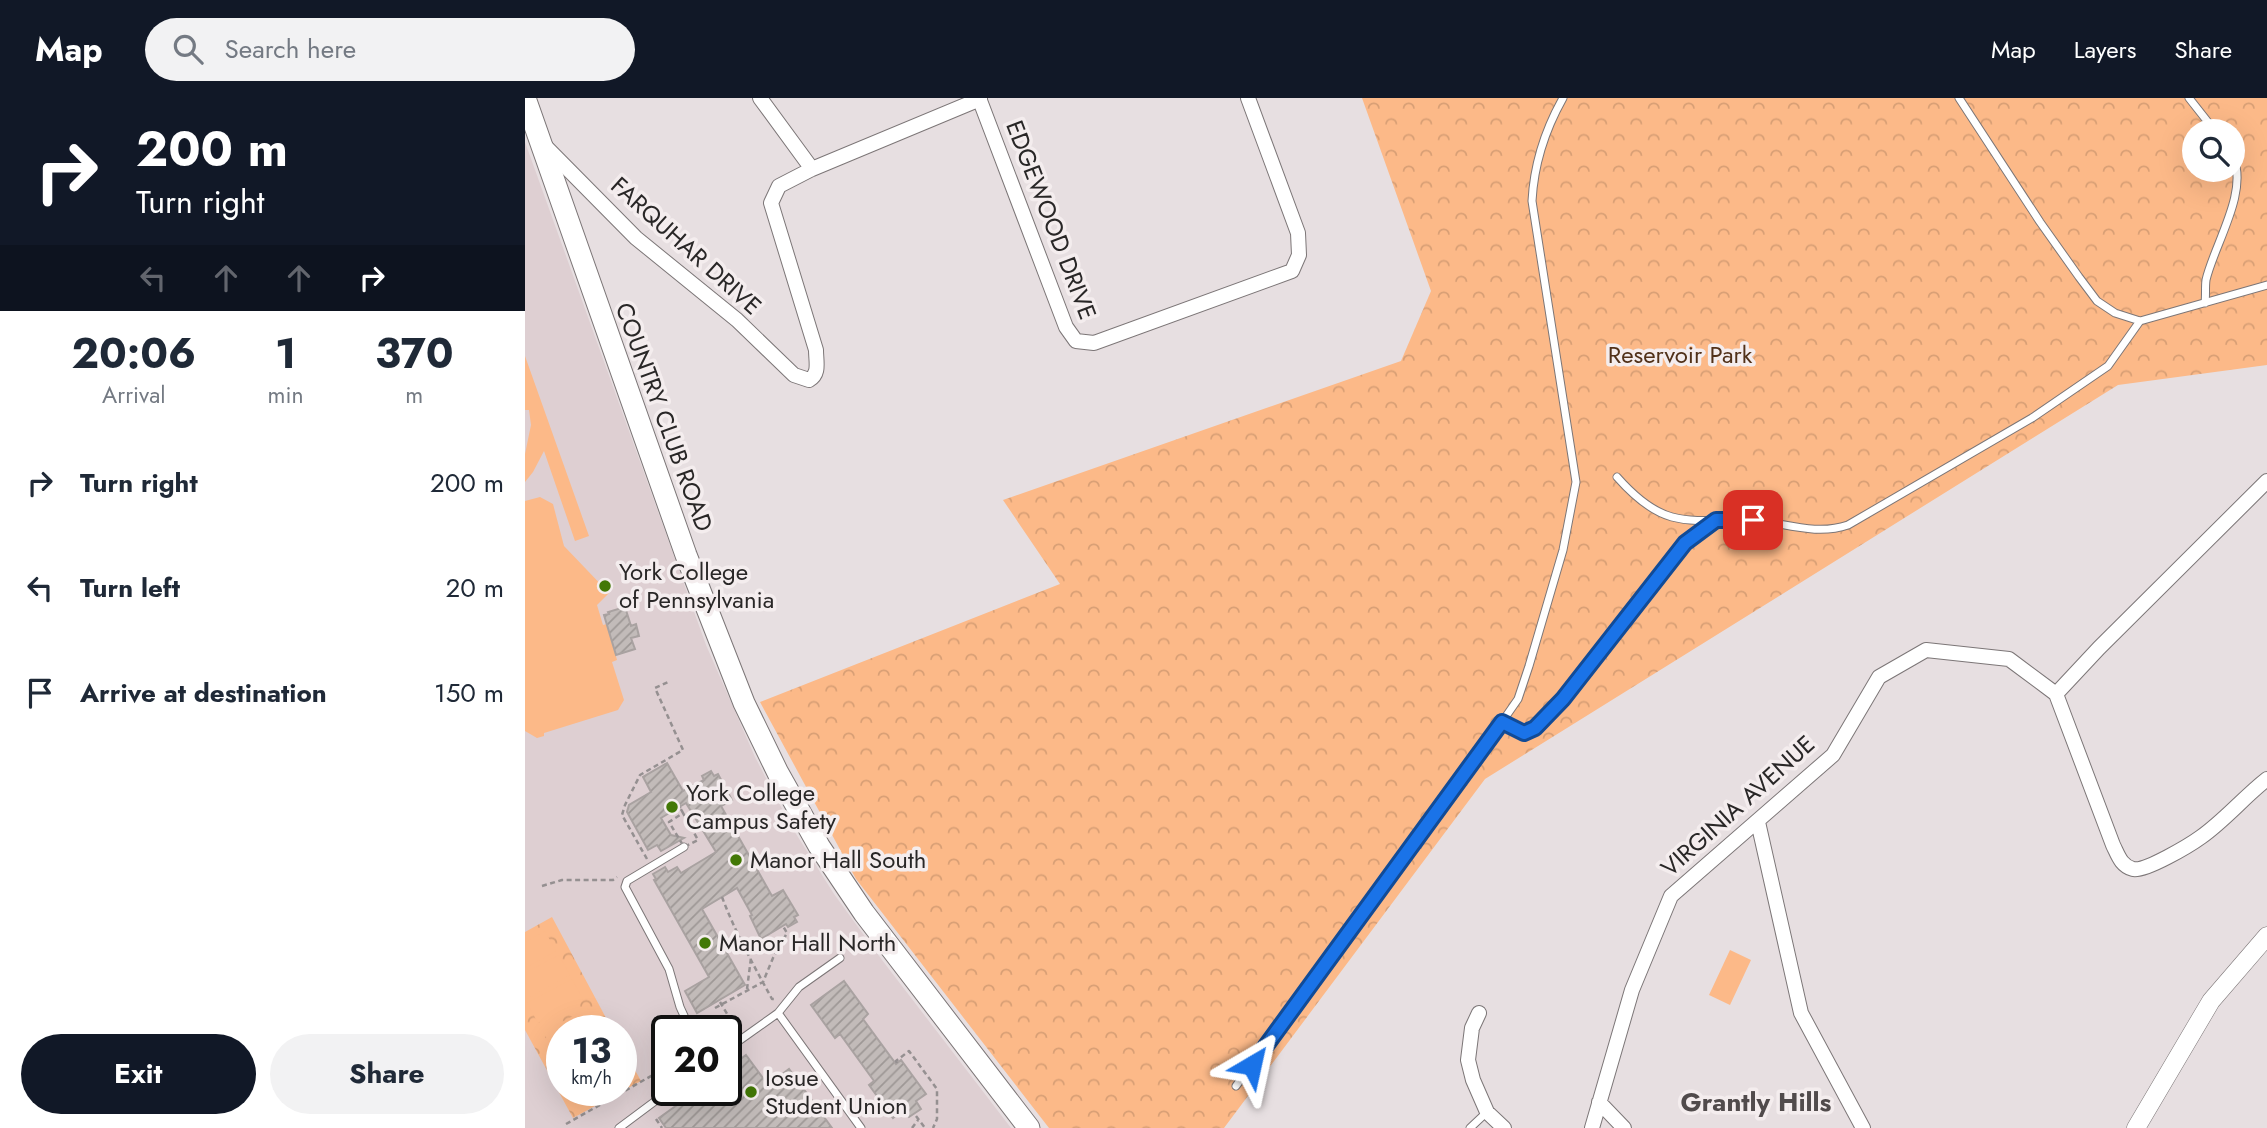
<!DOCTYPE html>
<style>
:root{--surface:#fff;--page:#f2f2f3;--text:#1f2937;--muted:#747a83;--accent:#111827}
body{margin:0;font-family:Jost,sans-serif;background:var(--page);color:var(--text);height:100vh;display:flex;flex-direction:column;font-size:26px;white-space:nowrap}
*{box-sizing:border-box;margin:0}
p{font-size:23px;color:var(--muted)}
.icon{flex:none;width:38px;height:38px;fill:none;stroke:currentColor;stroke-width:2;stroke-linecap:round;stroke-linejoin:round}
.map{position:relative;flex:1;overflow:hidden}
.side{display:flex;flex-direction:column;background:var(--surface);width:525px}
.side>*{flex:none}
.hud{background:#111827;color:#fff;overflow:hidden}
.tools{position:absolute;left:1657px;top:21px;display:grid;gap:14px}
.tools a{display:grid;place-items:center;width:63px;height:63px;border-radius:50%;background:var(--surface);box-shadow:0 7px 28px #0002;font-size:35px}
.speed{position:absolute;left:21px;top:917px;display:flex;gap:14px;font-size:35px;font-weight:700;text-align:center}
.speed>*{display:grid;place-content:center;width:91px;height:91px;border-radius:50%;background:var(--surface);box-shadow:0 7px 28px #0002;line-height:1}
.speed small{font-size:18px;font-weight:400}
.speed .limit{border:4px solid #111;border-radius:10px;background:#fff;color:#111}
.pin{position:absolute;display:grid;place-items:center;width:60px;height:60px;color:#fff;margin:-30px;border-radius:14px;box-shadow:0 4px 10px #0006}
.me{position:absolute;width:77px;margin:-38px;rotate:36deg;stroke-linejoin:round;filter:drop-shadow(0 0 5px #0008)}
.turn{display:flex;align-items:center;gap:24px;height:147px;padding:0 21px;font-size:32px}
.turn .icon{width:91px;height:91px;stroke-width:2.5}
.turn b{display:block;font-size:49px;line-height:60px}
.lanes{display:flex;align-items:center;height:66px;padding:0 21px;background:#0003;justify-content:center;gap:35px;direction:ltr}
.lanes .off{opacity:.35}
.eta{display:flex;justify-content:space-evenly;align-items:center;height:119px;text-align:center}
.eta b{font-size:42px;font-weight:700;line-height:49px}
.action{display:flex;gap:14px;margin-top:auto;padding:14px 21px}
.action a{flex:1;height:80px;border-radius:42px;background:var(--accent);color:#fff;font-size:28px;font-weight:700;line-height:80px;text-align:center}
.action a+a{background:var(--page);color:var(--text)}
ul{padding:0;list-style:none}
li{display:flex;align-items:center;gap:21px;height:105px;padding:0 21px}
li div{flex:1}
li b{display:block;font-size:26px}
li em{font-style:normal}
header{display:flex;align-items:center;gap:42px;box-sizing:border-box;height:98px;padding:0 35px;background:var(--accent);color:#fff}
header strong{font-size:33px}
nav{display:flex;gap:38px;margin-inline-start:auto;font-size:24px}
.search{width:490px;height:63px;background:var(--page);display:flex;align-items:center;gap:18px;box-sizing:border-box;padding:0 24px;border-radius:38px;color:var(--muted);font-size:26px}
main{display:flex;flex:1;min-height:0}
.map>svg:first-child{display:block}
.built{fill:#decfd2;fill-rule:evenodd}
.park{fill:url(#park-crowns);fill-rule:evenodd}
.pitch{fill:#fcb988}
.building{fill:url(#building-hatch);stroke:#a9a2a1;stroke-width:2}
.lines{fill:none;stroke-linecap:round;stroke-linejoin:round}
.service-casing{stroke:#7c7677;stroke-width:9}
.minor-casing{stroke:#7c7677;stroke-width:16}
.tertiary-casing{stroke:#7c7677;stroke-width:19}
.secondary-casing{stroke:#7c7677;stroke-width:23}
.path{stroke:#959091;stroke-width:2.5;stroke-dasharray:5 3.5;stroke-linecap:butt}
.service{stroke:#fff;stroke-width:7}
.minor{stroke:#fff;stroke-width:14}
.tertiary{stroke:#fff;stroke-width:18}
.secondary{stroke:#fff;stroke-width:21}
.route-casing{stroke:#114b97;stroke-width:18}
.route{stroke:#1a73e8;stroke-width:12}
.poi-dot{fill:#427806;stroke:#f4edee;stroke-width:2.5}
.labels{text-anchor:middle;stroke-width:7;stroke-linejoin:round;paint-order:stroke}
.street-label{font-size:24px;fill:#292727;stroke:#f4edee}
.park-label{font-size:24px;fill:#513119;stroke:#f4edee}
.poi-label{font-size:24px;fill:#292727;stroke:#f4edee;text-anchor:start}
.neighbourhood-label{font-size:26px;font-weight:bold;fill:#514b4c;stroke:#f4edee}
</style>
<header>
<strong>Map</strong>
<div class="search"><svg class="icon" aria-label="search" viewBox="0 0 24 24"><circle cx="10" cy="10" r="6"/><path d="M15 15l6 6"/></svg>Search here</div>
<nav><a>Map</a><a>Layers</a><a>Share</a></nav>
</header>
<main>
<section class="side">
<div class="hud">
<div class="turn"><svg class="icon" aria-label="right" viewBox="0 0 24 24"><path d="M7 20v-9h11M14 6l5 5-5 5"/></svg><div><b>200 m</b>Turn right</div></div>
<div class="lanes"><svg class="icon off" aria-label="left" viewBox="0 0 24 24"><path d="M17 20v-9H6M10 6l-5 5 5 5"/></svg><svg class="icon off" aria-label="ahead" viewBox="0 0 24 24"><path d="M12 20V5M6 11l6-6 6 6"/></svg><svg class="icon off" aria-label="ahead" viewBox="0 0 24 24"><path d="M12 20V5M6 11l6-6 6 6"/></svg><svg class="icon" aria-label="right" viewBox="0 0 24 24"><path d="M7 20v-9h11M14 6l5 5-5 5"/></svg></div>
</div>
<div class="eta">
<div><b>20:06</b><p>Arrival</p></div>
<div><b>1</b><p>min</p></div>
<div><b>370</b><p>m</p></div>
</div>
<ul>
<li><svg class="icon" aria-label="right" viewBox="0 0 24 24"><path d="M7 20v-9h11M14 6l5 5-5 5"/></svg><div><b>Turn right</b></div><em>200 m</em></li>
<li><svg class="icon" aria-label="left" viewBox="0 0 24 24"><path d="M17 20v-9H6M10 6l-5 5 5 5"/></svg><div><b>Turn left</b></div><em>20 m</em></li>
<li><svg class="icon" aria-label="arrive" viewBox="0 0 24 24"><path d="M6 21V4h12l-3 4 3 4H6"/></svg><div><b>Arrive at destination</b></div><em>150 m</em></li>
</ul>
<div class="action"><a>Exit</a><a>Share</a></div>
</section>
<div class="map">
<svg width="1742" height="1030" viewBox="0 0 1742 1030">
<defs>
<pattern id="park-crowns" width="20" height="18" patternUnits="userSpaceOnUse" patternTransform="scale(1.75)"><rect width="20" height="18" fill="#fcb988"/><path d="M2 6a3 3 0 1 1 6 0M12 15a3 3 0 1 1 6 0" fill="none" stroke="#d89f75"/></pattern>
<pattern id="building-hatch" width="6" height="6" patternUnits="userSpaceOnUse" patternTransform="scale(1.75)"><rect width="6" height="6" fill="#c2bbb9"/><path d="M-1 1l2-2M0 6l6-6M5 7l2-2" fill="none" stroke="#9e9896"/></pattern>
</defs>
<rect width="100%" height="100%" fill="#e7dfe1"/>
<path class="built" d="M0 44 181 547 230 659 266 728 309 796 357 862 486 1030H0ZM37 933H96V992H37ZM142 933H201V992H142Z"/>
<path class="park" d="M837 0H1742V267L1593 287 960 681 699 1030H524L331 781 235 604 535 486 478 402 876 263 906 193ZM1670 33H1708V72H1670Z
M27 819 88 933H37V992H96V947L116 983 48 1020 0 932V834Z"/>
<path class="pitch" d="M0 258 64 438 50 443 19 353 8 374 0 384V356L6 327 4 312H0Z
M15 399 28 406 39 448 84 495 72 507 78 527 82 526 92 562 87 564 99 602 93 612 19 635V638L12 640 0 633V403Z
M20 833 31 853 0 870V844Z
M1205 852 1226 862 1205 907 1184 897Z
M34 857 45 877 0 902V875Z
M47 881 58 901 13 925 2 905Z
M63 910 73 930 69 933H37V950L29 954 18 934Z"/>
<path class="building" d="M100 509 106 528 111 526 114 538 106 540 110 551 91 557 79 517 84 516 83 514Z
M142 665 158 693 179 682 177 678 186 673 189 678 193 676 207 702 196 708 247 798 258 792 273 817 269 819 272 824 263 829 261 826 236 841 225 818 227 817 212 790 177 811 220 887 172 915 160 893 184 879 129 782 131 781 128 776 140 769 143 774 152 769 156 775 191 754 161 705 136 720 146 737 159 740 136 753 132 747 123 752 102 714 104 707 126 694 118 679Z
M319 883 343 916 338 921 371 966 376 962 401 996 391 1003 396 1011 384 1019 378 1012 368 1020 344 987 349 983 315 936 310 940 286 907Z
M221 957 243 987 264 971 307 1030H141L134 1020 173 992H201V972Z"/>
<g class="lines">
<defs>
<path id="service" d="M1434 0 1515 124 1554 179 1572 203 1590 215 1615 223 1742 187
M1664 0 1690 33
M1680 205C1681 197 1680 189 1681 182 1689 147 1724 94 1708 59
M1092 379C1107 396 1125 413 1147 419 1174 426 1201 420 1228 422 1260 425 1291 438 1323 427L1507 320 1583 268 1615 223
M977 624 999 635C1016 628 1026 615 1038 602L1160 445 1190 422
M159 749 102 783 100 789 144 871 155 909 166 933
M253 915 336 1030
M201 952 253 915 274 889 315 860
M711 988 977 624 993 601 1004 568 1038 452 1051 384 1007 103C1009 66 1020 32 1038 0
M94 1030 145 992
M945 1030 962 1014"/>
<path id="minor" d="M235 0 287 71
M454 0 541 229 551 243 569 245 767 173 774 157 773 135 723 0
M20 48 111 140 212 222 269 277 284 282C295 276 291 264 291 252L246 105 254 88 287 71 455 1
M1531 596 1588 747C1593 757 1596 768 1608 771 1620 774 1665 747 1676 739 1700 722 1719 699 1742 681
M1233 724 1276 915 1338 1030
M954 915 947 930 943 962 948 982 962 1014 979 1030
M1074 1004 1099 1030
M1067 1030 1107 892 1146 798 1308 657 1354 579 1401 552 1484 561 1531 596 1574 550 1742 383"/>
<path id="tertiary" d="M1611 1030 1686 903 1742 838"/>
<path id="secondary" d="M0 0 161 457 219 605 253 675 294 748 339 815 504 1030"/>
</defs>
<use href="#service" class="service-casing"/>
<use href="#minor" class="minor-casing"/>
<use href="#tertiary" class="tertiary-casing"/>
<use href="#secondary" class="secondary-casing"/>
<path class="path" d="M153 706 173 742 159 749 144 724 158 715Z
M122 761 97 717 100 707 115 677 158 652 130 590 143 584
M17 788 37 782H88L92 779
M197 799C210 834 229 868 247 901H251
M222 891 226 860
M195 904 210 929
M190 910 238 884 248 860 262 835 258 828
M372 965 371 963 384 953 412 991V1021L408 1030
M338 1016 355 1003
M391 1018 400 1030
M131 1021 137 1030
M41 1026 142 969
M387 1030 393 1022"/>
<use href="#service" class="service"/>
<use href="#minor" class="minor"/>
<use href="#tertiary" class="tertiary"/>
<use href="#secondary" class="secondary"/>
</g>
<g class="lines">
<defs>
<path id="route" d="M727 967 977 624 999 635 1010 630 1038 601 1160 445 1191 422H1228"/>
</defs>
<use href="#route" class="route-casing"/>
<use href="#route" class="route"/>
</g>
<g class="poi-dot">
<circle cx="80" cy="488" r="7"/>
<circle cx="147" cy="709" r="7"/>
<circle cx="211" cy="762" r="7"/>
<circle cx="180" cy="845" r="7"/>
<circle cx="226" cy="994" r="7"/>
</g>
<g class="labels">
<g class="street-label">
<text transform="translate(526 122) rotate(69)" y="8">EDGEWOOD DRIVE</text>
<text transform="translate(161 148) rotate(42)" y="8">FARQUHAR DRIVE</text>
<text transform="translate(139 319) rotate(70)" y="8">COUNTRY CLUB ROAD</text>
<text transform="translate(1213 708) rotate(-42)" y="8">VIRGINIA AVENUE</text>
</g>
<g class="park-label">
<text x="1155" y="265">Reservoir Park</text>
</g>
<g class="poi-label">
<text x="94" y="482">York College<tspan x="94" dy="28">of Pennsylvania</tspan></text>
<text x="161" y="703">York College<tspan x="161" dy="28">Campus Safety</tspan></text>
<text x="225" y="770">Manor Hall South</text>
<text x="194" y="853">Manor Hall North</text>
<text x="240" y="988">Iosue<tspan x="240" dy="28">Student Union</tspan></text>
</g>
<g class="neighbourhood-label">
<text x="1231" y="1013">Grantly Hills</text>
</g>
</g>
</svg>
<div class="tools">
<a><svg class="icon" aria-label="search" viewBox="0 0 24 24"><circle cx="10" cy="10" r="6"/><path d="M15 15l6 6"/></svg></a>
</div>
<div class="speed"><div>13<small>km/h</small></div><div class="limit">20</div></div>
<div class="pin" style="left:1228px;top:422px;background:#d93025"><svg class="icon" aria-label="arrive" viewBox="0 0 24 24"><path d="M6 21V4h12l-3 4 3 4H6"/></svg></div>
<svg class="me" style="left:727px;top:967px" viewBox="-20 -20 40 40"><path d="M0-17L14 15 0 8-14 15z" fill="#1a73e8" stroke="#fff" stroke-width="4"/></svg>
</div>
</main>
